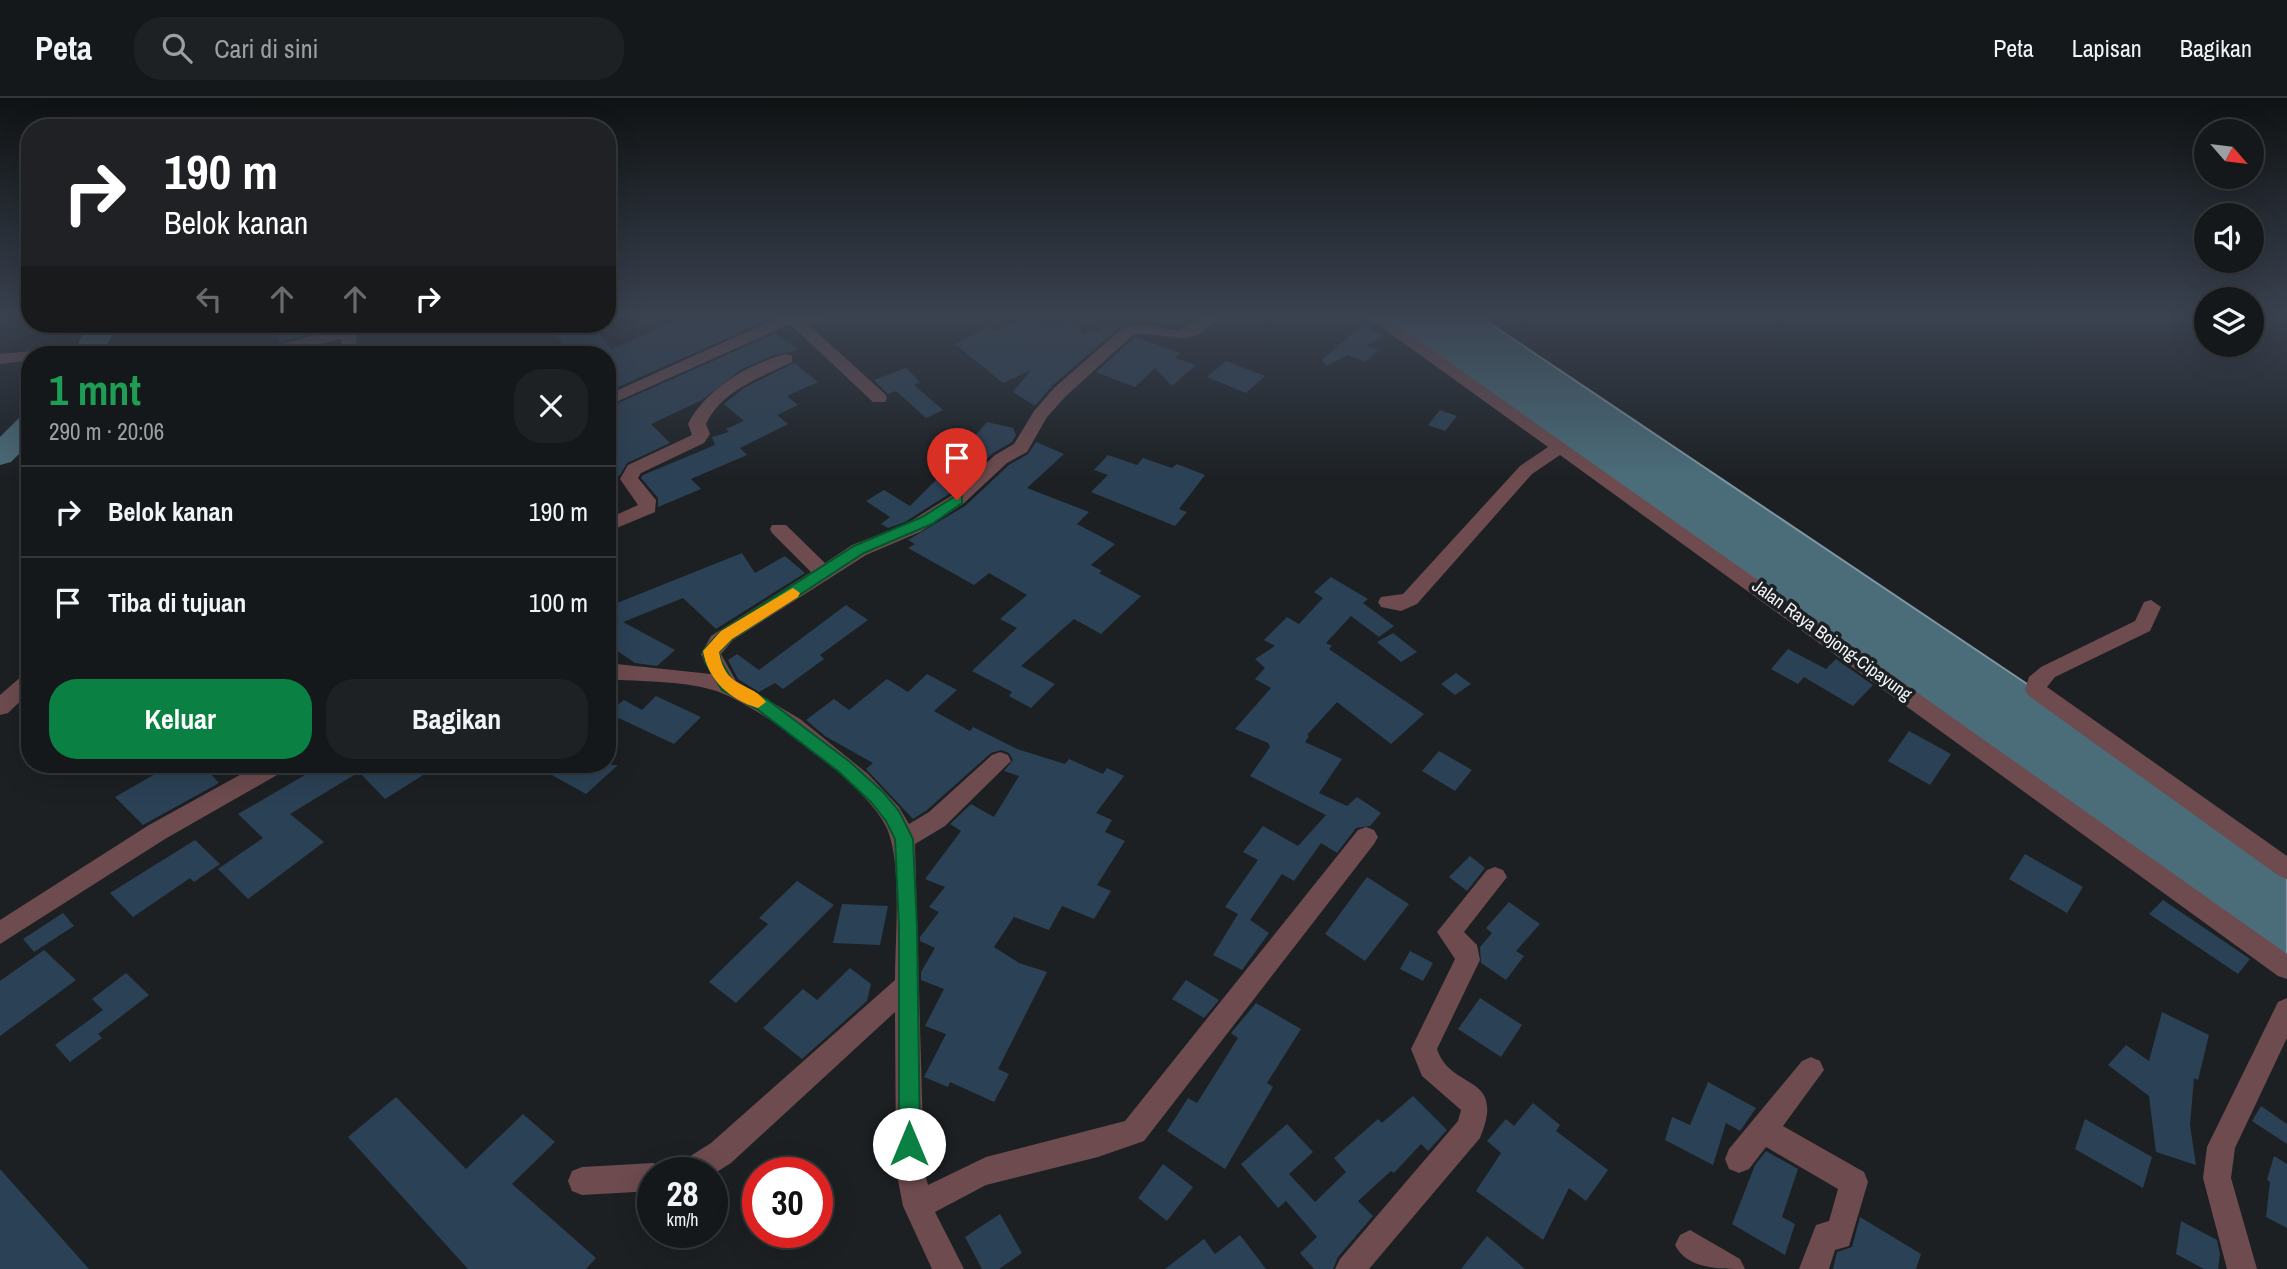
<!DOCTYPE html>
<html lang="id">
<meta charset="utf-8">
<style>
:root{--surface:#15181a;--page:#1e2123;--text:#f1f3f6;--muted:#9da0a2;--line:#343739;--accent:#0b8043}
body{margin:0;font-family:"Archivo Narrow",sans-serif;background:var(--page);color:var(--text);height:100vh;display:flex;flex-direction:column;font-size:26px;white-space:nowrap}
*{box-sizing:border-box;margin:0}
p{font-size:23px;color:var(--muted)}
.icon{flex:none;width:38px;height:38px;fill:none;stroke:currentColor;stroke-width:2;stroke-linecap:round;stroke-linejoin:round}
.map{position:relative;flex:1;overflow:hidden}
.side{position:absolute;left:21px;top:248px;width:595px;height:427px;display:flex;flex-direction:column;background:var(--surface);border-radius:28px;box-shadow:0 7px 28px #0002,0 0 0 2px var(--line)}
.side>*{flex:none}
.hud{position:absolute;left:21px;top:21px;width:595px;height:214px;border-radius:28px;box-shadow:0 7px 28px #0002,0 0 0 2px var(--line);background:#202124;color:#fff;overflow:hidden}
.needle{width:46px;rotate:118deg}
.controls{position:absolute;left:2194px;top:21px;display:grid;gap:14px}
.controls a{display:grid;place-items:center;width:70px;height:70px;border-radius:50%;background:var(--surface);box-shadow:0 7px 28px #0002,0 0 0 2px var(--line);font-size:35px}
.speed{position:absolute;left:637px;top:1059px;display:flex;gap:14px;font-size:35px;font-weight:700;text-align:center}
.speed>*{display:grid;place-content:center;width:91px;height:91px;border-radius:50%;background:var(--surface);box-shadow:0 7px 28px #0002,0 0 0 2px var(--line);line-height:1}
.speed small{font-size:18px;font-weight:400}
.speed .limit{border:10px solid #d22;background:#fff;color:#111}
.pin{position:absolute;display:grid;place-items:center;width:60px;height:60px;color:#fff;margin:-72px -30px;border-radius:50% 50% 50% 0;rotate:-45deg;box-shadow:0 0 7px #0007}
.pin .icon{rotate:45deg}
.me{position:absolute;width:77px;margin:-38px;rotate:0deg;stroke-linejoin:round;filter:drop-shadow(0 0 5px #0008)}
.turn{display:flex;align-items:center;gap:24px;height:147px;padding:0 28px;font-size:32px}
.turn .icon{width:91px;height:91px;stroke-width:2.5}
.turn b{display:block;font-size:49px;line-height:60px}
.lanes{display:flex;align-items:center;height:66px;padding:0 28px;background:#0003;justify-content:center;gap:35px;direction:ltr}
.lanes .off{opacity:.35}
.round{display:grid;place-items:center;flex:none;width:74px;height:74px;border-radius:28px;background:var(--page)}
.summary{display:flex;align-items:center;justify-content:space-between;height:119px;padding:0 28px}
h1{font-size:42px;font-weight:700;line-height:52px;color:#1e9e55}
.action{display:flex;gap:14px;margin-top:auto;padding:14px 28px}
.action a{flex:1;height:80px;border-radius:28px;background:var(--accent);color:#fff;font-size:28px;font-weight:700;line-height:80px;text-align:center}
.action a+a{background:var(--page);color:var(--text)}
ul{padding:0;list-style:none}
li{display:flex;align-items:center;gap:21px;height:91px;padding:0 28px;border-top:2px solid var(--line)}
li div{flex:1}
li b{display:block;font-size:26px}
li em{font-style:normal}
header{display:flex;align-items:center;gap:42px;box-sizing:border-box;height:98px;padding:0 35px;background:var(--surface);border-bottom:2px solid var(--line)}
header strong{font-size:33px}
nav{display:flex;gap:38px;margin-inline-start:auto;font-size:24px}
.search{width:490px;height:63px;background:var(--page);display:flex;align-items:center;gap:18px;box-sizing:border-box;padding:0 24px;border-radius:28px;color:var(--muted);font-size:26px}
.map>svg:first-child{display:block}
.water{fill:#4b6d7a;stroke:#7d96a0;stroke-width:2}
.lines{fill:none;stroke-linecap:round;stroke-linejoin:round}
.river{fill:#4b6d7a;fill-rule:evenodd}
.building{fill:#2b4155}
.minor{fill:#6d4b4e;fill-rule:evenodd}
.route{fill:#0b8043;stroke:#07532c;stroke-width:2}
.slow{fill:#f59e0b}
.labels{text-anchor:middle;stroke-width:7;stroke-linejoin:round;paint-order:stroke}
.street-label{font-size:18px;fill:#f3f5f7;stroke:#1c2023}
</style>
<header>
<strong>Peta</strong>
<div class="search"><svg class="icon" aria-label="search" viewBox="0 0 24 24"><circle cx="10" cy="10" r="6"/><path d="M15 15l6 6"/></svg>Cari di sini</div>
<nav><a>Peta</a><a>Lapisan</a><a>Bagikan</a></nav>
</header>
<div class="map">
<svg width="2287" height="1171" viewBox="0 0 2287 1171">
<rect width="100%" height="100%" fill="#1c2023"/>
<path class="water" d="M1374 218H1479L2036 592 2287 770V870Z"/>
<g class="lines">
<path class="river" d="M89 226H117L102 257H72Z
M30 317V345L11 364 0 367V339L19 320Z"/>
</g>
<path class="building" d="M703 218H776L607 294V257H572L554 234 581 226 591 239 600 236 611 252 666 227 681 222 685 226Z
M1030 218 1049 231 1069 223 1084 237 1090 232 1096 234 1110 224 1121 228 1052 288 1035 308 1013 294 1031 272 1003 285 955 246 989 229 995 233Z
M307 226 310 236 280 244 277 232Z
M1364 226 1383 238 1367 247 1378 252 1365 264 1348 257 1326 268 1322 262Z
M776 235 798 252 771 258 742 271 702 302 651 326 670 345 627 365 620 377 607 381V310Z
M1135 239 1180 255 1175 260 1196 267 1172 288 1155 270 1135 289 1096 274Z
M1226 263 1265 278 1246 295 1207 279Z
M794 265 818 284 787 298 798 307 777 317 788 326 740 350 747 357 691 381 701 391 658 409V400L641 380 643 377 715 347 712 339 729 334 726 331 744 323 724 306 744 290Z
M906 270 920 284 914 287 943 312 926 320 896 293 888 296 874 282Z
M1440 312 1457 318 1445 333 1428 327Z
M987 324 1013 330 1016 337 1012 344 993 355 949 396 905 424 888 430 881 426 890 419 866 403 884 392 910 408 941 377 934 374 949 362 953 363Z
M1036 344 1064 356 1027 390 1089 414 1077 426 1115 446 1091 467 1102 473 1099 475 1141 498 1101 536 1074 521 1021 568 1055 586 1031 610 1009 598 1012 594 972 573 1017 530 1000 521 1027 497 989 475 974 487 908 450 915 446 908 442 965 408 1009 367 1028 356Z
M1108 357 1137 367 1143 360 1172 370 1177 366 1205 377 1179 411 1187 414 1175 428 1091 394 1108 377 1094 372Z
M742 455 755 475 785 458 805 475 716 531 683 500 623 524 675 552 657 568 635 565 607 546V509Z
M1331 479 1368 501 1363 505 1394 528 1379 539 1351 518 1326 545 1332 548 1329 551 1424 616 1391 646 1337 604 1307 637 1309 638 1305 644 1342 661 1319 695 1347 708 1357 699 1381 715 1370 728 1356 730 1337 755 1321 745 1294 783 1282 776 1250 822 1269 835 1242 872 1213 857 1238 816 1225 809 1258 762 1243 754 1263 728 1298 748 1326 717 1250 678 1270 649 1268 645 1235 631 1271 590 1255 581 1265 570 1255 561 1275 548 1264 542 1287 519 1299 526 1323 500 1314 494Z
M846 507 868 522 820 557 824 561 783 591 775 585 759 594 738 581 728 562 737 556 759 572Z
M1393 535 1417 554 1401 564 1377 544Z
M1788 551 1826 571 1836 561 1873 587 1853 608 1804 579 1798 586 1771 571Z
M1456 575 1471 586 1455 597 1441 586Z
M927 576 957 592 934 613 970 633 973 629 1017 651 1065 666 1069 661 1103 676 1107 670 1124 678 1096 715 1112 722 1105 734 1125 743 1097 787 1111 793 1094 821 1062 808 1049 832 1014 819 994 849 1019 865 1047 874 998 971 1009 976 994 1004 950 984 948 989 924 979 946 936 925 928 944 891 921 882V874L935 850 920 843V839L939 814 929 809 945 789 925 781 961 733 950 726 971 706 994 719 1019 678 1004 673 1013 662 1009 655 1001 652 991 655 927 712 913 721 866 671 873 665 825 638 806 622 834 601 849 612 887 581 908 594Z
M656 598 701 619 674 646 608 615 624 602 642 612Z
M1909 633 1951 656 1930 687 1888 663Z
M1439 653 1472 672 1455 693 1422 673Z
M171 667H202L219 685 143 727 115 699Z
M322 667H439L385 701 359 674 290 716 324 744 248 801 218 771 263 740 238 716Z
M534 667H618L586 696Z
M195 742 220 766 194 784 190 780 133 819 110 795Z
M2025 756 2083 789 2067 815 2009 781Z
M1470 758 1485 770 1467 793 1449 779Z
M1367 779 1409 806 1365 863 1325 836Z
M797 783 834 807 736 905 709 884 768 826 759 820Z
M2163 802 2250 861 2238 876 2149 816Z
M1509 804 1540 826 1516 853 1524 858 1506 882 1481 865 1480 849 1492 835 1486 830Z
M842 806 888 808 880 847 833 845Z
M63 815 74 828 34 854 23 841Z
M44 852 76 882 0 938V883Z
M1410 853 1433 865 1423 883 1400 871Z
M850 870 871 886 867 903 802 961 763 930 803 891 817 902Z
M126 875 149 897 98 936 102 940 70 964 55 947 103 912 92 901Z
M1186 882 1219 902 1204 920 1172 901Z
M1480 900 1522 927 1501 959 1458 931Z
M1256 905 1301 931 1267 985 1273 989 1225 1071 1167 1033 1188 1000 1197 1005 1238 940 1231 935Z
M2162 914 2209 937 2198 982 2194 980 2190 1027 2196 1067 2156 1054 2149 998 2108 967 2126 947 2149 963Z
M1708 984 1756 1010 1740 1033 1726 1025 1713 1067 1665 1042 1672 1019 1690 1027Z
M1413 998 1447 1032 1428 1053 1421 1046 1394 1075 1391 1073 1358 1103 1373 1118 1338 1159 1333 1171H1314L1300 1155 1317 1139 1286 1103 1278 1110 1241 1066 1287 1026 1313 1054 1289 1076 1315 1104 1346 1074 1334 1060 1378 1021 1382 1025Z
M396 999 466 1071 523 1016 555 1044 512 1086 596 1160 586 1171H468L348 1039Z
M1533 1005 1560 1027 1556 1033 1608 1072 1586 1103 1569 1090 1543 1142 1476 1093 1501 1055 1487 1043 1506 1021 1514 1028Z
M2261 1008 2287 1026V1046L2252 1023Z
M2085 1021 2152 1059 2143 1090 2075 1051Z
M1766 1053 1798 1071 1782 1119 1795 1126 1785 1157 1732 1126 1755 1067Z
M2274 1058 2287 1066V1130L2266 1119 2270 1084 2267 1082Z
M1163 1066 1193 1089 1167 1123 1138 1100Z
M0 1071 89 1171H0Z
M1000 1116 1022 1155 999 1171H982L965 1139Z
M1860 1119 1921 1156 1916 1171H1833L1837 1154 1852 1149Z
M2181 1123 2217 1142 2220 1156 2218 1171H2204L2176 1156Z
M1240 1137 1266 1171H1165L1204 1141 1215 1156Z
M1487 1138 1525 1171H1461Z"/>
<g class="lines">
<path class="minor" d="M782 218 802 220 828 218 810 228 885 296 887 300 885 304H873L790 226 607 308V297Z
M1202 218H1219C1189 255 1172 234 1134 236L1066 298 1047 319 1027 354 1007 365 963 406 920 434 866 457 733 542 721 556 736 583 800 621 868 676 899 709 909 726 929 714 992 657 1000 654 1008 657 1011 663 945 728 915 746 924 1072 928 1087 986 1059 1125 1023 1358 732 1366 729 1374 732 1378 739 1374 746 1144 1043 1098 1059 986 1087 935 1114 964 1171H932L903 1108 896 1072 895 914 731 1065 712 1077 677 1074 681 1064 711 1045 895 882C895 840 902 770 888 733 873 691 756 604 713 592 679 582 642 584 607 581V565L711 576 701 556 711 538 811 474 772 435 770 431 772 427H786L825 465 852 447 906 426 951 398 995 357 1014 346 1034 313 1054 290 1124 229 1143 227 1179 233Z
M1366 218H1384L2287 856V881L2278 878 1560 357 1532 376 1417 506 1401 513 1381 509 1378 504 1381 499 1403 496 1520 368 1548 349Z
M340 226H356L357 257H341V241L274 257H248L250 254 340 231Z
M84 248 92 253 90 256 30 257V262L0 266V256Z
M786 256 792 258V264C760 280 722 292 706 326L710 336 704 345 641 375 638 380 656 402 655 414 607 434V421L638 407 620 381 628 367 692 337 688 326C706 291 748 266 786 256Z
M2151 502 2161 509 2150 533 2055 579 2047 589 2287 758V781L2279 778 2029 598 2025 592 2029 579 2041 569 2135 523 2144 504Z
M30 574V594L8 615 0 617V597L23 577Z
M258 667H287L284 673 165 741 0 846V822L149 727Z
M1495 769 1503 772 1507 779 1464 834 1477 847 1480 862 1437 951C1451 994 1507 974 1480 1040L1369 1171H1335L1340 1161 1458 1023 1461 1012 1422 978 1411 951 1455 861 1437 834 1487 772Z
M2287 900V940L2235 1050 2231 1080 2257 1171H2227L2203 1080 2207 1049 2278 904Z
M1811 959 1820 963 1824 972 1783 1028 1864 1074 1868 1084 1849 1148 1835 1152 1829 1171H1799L1816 1127 1829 1123 1838 1091 1766 1049 1749 1071 1739 1075 1729 1071 1725 1061 1729 1051 1802 963Z
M653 1065 663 1069 665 1074H653V1093L582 1097 572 1093 568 1083 572 1073 582 1069Z
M1690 1132 1740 1161 1745 1171C1719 1171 1687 1171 1675 1147L1680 1137Z"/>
</g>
<linearGradient id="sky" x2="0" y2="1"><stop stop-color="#0f1213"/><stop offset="0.57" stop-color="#3a4250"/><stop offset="1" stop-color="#3a4250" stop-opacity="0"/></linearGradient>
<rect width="2287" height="382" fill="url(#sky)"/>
<path class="route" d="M957 397 962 398V405L932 426 864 455 732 541 719 554 721 563 733 584 768 602 850 664 883 694 899 713 913 741 917 829 920 1046 917 1053 909 1057 902 1053 899 1046V829L895 741 886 723 871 704 838 673 757 611 722 592 705 564 703 553 721 533 854 448 922 419Z"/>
<path class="slow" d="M793 490 800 495 798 499 732 541 719 554C725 592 751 583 766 604L758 610C730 602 708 582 703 553L721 533Z"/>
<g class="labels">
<g class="street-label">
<text transform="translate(1832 542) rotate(36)" y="6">Jalan Raya Bojong-Cipayung</text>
</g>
</g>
</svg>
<div class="controls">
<a><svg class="needle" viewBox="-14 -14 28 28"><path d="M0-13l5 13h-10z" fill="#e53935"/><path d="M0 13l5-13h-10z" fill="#9da0a2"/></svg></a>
<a><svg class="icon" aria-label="sound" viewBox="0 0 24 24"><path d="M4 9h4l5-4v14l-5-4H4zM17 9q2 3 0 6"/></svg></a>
<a><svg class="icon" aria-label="layers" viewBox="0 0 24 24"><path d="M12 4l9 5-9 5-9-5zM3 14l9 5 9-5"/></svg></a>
</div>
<div class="speed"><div>28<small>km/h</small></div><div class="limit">30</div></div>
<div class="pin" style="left:957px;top:402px;background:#d93025"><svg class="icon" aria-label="arrive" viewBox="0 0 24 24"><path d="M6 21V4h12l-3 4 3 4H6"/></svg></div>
<svg class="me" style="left:909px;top:1046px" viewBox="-20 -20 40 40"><circle r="19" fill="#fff"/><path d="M0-13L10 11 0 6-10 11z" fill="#0b8043"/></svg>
<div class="hud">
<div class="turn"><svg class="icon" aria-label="right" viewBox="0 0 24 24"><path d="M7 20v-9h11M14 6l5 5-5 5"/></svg><div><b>190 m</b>Belok kanan</div></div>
<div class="lanes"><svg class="icon off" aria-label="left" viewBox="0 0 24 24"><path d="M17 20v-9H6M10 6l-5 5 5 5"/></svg><svg class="icon off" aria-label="ahead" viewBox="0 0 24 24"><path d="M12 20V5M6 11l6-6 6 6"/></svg><svg class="icon off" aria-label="ahead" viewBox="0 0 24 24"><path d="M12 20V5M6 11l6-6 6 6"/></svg><svg class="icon" aria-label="right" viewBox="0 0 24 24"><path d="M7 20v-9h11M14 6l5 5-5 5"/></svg></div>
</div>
<section class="side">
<div class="summary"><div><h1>1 mnt</h1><p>290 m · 20:06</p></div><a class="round"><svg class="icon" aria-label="close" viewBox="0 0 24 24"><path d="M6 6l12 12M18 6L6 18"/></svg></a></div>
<ul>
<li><svg class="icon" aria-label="right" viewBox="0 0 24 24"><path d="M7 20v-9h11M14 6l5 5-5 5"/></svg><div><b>Belok kanan</b></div><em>190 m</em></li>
<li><svg class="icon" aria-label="arrive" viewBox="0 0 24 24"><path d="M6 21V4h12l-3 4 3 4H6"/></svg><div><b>Tiba di tujuan</b></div><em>100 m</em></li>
</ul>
<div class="action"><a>Keluar</a><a>Bagikan</a></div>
</section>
</div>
